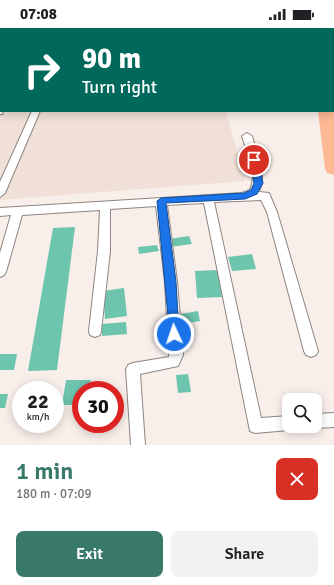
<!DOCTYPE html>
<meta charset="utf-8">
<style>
:root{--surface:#fff;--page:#f2f2f2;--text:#202124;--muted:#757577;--accent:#387969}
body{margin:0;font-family:Signika,sans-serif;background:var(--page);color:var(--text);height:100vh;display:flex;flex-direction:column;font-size:15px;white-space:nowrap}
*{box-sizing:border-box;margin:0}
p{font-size:13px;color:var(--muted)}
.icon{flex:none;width:22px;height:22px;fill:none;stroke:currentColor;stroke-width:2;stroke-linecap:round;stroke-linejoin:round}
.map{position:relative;height:417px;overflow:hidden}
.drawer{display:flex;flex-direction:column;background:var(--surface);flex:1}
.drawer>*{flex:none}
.top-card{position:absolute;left:0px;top:0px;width:334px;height:84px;box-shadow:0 2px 10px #0003;background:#00695c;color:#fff;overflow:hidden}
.tools{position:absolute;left:282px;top:365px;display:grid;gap:8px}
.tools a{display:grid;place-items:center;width:40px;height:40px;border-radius:8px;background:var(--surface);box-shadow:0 2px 10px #0003;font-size:20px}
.speed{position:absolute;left:12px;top:353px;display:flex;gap:8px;font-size:20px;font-weight:700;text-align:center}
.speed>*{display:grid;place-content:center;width:52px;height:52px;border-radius:50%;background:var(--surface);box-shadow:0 2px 10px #0003;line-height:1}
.speed small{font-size:10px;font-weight:400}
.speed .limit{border:6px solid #d22;background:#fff;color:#111}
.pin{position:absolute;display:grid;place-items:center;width:34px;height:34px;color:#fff;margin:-17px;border:2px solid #fff;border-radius:50%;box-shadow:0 1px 4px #0007}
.me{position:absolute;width:44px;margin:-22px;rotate:357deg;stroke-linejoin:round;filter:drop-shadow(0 0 3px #0008)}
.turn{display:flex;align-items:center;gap:14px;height:84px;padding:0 16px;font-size:18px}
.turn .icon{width:52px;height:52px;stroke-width:2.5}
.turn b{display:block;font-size:28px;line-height:34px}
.round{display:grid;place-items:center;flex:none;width:42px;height:42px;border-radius:8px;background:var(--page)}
.summary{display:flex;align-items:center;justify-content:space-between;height:68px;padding:0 16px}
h1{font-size:24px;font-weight:600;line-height:30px;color:var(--accent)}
.button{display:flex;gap:8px;margin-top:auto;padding:8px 16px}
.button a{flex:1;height:46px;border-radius:8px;background:var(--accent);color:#fff;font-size:16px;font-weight:600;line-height:46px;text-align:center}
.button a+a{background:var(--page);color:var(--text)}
.status{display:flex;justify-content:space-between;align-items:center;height:28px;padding:0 20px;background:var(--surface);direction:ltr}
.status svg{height:11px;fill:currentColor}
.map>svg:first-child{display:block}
.built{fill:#f1e0d7}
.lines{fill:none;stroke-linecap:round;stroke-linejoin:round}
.river{fill:#fcb993;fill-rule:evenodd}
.building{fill:#6dc5ae}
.service-casing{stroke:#8e8581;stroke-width:2.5}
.minor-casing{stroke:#8e8581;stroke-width:2}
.service{fill:#fff;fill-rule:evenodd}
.minor{fill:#fff;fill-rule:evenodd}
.route{fill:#1a73e8;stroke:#114b97}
</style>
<div class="status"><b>07:08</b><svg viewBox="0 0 49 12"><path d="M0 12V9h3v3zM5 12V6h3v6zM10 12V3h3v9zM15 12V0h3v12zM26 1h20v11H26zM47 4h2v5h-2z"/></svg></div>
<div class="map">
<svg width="334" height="417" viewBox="0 0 334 417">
<rect width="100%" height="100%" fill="#f9efea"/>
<path class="built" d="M0 0H253L1 1V83H226L245 153 0 172Z"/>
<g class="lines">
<path class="river" d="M300 0H314V1H300Z
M333 81 334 83V147L327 145 325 141 318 83H333Z"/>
</g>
<path class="building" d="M75 199 57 342 28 343 53 200Z
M189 208 192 216 170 219 168 211Z
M157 217 159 223 139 226 138 219Z
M252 226 256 241 232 243 228 229Z
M218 242 222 269 197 270 195 243Z
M124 260 127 288 105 291 103 263Z
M198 283 200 293 183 296 180 286Z
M126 294 127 306 102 308V296Z
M0 326H17L14 342H0Z
M188 346 191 364 178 365 176 347Z
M66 352H91L89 362H81V377H62Z
M0 366H8L5 380H0Z"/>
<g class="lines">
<defs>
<path id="service" d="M0 16H1V18H0Z
M0 54H1V56H0Z
M0 82 3 83 2 86H0Z"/>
<path id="minor" d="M21 0H29V1H21Z
M69 0H77V1H69Z
M32 83H40L5 165 0 169V154Z
M247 105 252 108C257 127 267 145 259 164L269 165 277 184 318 323 316 327 311 329 306 327 304 323 267 184 261 172 214 174 261 390 289 388V398H295L289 402 255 405 250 403 204 175 167 177 177 254 183 327 178 338 140 346 145 417H131L126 341 128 337 133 335 169 329V327L165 254 156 178 110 181V223L101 303 100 307 95 309 90 307 89 303 98 223 100 182 22 187 6 244 4 247 0 249V225L11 187 0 188V180L242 165 250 162C258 145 247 125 242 108Z
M334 385V399L315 400 310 398H315V386Z"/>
</defs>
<use href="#service" class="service-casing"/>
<use href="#minor" class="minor-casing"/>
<use href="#service" class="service"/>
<use href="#minor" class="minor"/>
</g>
<path class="route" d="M254 129 258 132 263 155 257 166 245 171 166 175 176 254 179 306 178 309 174 310 170 309 157 173 161 170 244 165 251 162 254 155 250 132Z"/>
</svg>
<div class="tools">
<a><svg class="icon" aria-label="search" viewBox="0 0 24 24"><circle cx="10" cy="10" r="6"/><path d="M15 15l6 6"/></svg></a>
</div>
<div class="speed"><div>22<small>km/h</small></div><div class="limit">30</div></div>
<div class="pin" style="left:254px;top:132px;background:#d93025"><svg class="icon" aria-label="arrive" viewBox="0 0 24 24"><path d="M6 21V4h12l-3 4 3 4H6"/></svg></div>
<svg class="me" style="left:174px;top:306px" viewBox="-20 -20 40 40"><circle r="17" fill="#1a73e8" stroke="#fff" stroke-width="3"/><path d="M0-11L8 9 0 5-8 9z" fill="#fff"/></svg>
<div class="top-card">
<div class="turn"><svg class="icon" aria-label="right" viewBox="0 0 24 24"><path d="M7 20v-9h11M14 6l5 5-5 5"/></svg><div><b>90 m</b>Turn right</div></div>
</div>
</div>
<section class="drawer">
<div class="summary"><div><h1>1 min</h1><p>180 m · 07:09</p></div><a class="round" style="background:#d93025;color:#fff"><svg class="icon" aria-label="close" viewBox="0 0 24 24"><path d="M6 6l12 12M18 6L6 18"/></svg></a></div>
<div class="button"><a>Exit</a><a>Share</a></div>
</section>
